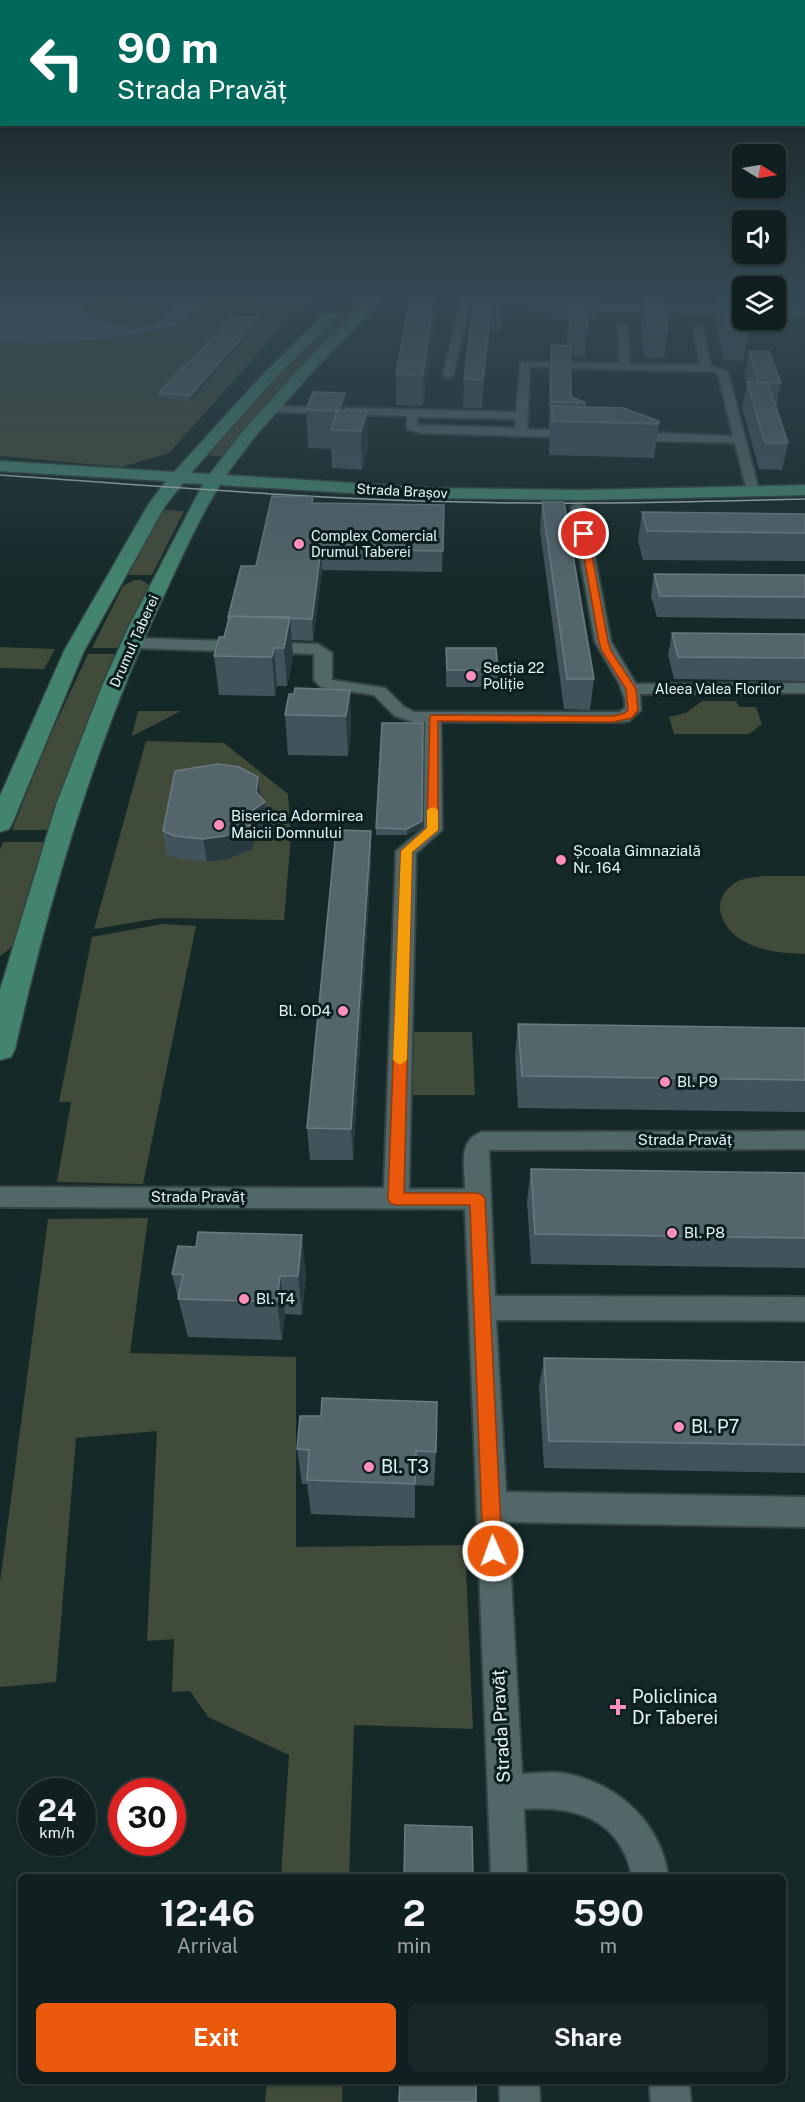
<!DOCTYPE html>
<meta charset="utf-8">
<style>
:root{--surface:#101f1f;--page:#192728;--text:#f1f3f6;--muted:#9ca2a4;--line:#303d3d;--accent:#ea580c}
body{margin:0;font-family:"Public Sans",sans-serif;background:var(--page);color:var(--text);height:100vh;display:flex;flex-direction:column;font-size:22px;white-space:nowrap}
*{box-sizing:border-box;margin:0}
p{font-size:20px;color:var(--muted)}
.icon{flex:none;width:33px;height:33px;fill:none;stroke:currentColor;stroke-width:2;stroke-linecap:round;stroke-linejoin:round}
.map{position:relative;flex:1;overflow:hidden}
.panel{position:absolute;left:18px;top:1874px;width:768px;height:210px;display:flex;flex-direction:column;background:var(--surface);border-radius:9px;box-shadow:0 2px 4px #0004,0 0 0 2px var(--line)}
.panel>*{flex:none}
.hud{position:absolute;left:0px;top:0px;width:806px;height:126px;box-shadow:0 2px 4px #0004,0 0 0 2px var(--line);background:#00695c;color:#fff;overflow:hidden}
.needle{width:39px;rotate:101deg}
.buttons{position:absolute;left:732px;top:144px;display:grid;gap:12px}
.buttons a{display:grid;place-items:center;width:54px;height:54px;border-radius:9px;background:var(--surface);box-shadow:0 2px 4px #0004,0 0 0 2px var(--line);font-size:30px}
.speed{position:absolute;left:18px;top:1778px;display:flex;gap:12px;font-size:30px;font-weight:700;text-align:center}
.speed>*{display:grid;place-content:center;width:78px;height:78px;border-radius:50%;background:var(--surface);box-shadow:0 2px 4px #0004,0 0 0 2px var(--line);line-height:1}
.speed small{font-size:15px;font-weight:400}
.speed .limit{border:9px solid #d22;background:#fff;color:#111}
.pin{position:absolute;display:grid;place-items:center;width:51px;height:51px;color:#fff;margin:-26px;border:3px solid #fff;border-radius:50%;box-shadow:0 2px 6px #0007}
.me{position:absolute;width:66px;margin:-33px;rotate:358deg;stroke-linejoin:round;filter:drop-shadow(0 0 4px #0008)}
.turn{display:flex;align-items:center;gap:21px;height:126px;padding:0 18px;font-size:27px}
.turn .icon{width:78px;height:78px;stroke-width:2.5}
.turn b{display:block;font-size:42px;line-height:51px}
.eta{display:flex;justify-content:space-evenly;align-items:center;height:102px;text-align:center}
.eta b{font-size:36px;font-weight:700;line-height:42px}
.button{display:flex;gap:12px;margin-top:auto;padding:12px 18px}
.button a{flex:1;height:69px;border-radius:9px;background:var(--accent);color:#fff;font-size:24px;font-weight:700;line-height:69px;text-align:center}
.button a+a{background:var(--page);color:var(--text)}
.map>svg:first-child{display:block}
.green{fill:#414b3a}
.water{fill:#56647a}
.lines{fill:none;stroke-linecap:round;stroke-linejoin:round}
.minor-casing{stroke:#344444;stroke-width:4}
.major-casing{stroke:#344444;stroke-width:3}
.minor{fill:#526868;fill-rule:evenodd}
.major{fill:#43846f;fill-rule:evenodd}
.tram{stroke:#a8b6b6;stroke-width:1.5}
.wall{fill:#43535b}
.shaded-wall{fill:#293b40}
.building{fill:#54656b;stroke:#6c7b81;stroke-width:1.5}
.route{fill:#ea580c;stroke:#983908;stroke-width:1.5}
.slow{fill:#f59e0b}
.poi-dot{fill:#fe8ebc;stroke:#0b1f20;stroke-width:2}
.labels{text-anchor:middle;stroke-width:6;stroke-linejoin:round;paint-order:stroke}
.far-street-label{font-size:14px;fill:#e9f5f5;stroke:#0b1f20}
.far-poi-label{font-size:14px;fill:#e9f5f5;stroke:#0b1f20;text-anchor:start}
.poi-label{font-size:15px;fill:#e9f5f5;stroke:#0b1f20;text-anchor:start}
.street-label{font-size:15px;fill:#e9f5f5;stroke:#0b1f20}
.near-poi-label{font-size:18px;fill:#e9f5f5;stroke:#0b1f20;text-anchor:start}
.near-street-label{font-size:18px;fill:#e9f5f5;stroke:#0b1f20}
</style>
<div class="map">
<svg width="805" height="2102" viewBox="0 0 805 2102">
<rect width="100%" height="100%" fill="#152929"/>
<path class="green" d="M0 294H325L296 316 272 338 169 453 122 467 0 456Z
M360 294 374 295C318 344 271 400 223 457L208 455 296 355Z
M164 510 184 511 152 575H122Z
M134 580H141L151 586 123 648H92L123 586Z
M0 647 55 649 44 669 0 668Z
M88 654H119L51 830H12L48 740Z
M702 701H736L739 707H756L762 724 749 734H674L669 717 686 713Z
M138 711H181L132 736Z
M146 741 224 743 288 794 291 837 284 920 160 918 94 929Z
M3 842H44L12 947 0 956V850Z
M762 876H805V954C785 953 764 952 745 942 725 932 708 904 731 886 739 878 751 878 762 876Z
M162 924 196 926 143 1184 57 1182 71 1102H59L92 937Z
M407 1032H472L475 1095H406Z
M148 1218 130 1353 296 1357V1547L465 1545 473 1729 354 1725 349 1876H281L289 1755 208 1717 190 1691 172 1692 174 1639 147 1641 157 1431 76 1438 56 1682 0 1687V1582L48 1219Z
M267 2081H343L342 2102H265Z"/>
<path class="water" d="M8 294H80L83 313C106 324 156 338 172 309 160 298 140 307 126 299V294H206C204 309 182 322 168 327 117 339 53 346 0 341V297Z"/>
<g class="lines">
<defs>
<path id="minor" d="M462 294H472L453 375 448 378 443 375Z
M492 294H507L533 303 742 308V314L532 309Z
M776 309 799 310 804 313 799 316 776 315Z
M618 323 627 325 630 364 700 365 693 327 702 325 711 366 728 372 759 491 758 494 753 495 747 491 735 443 627 440 621 436 627 432 733 436 718 374 714 372 530 367 527 429 583 431V437L579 438 420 433 407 429V416L271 412 265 409 271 406 516 412 521 362 619 363ZM418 417 516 419 515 428 421 425 417 424Z
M578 503 585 507 611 642 636 684 805 683V693L640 694 641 710 629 721 623 722H441L442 830 416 853 409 1189H465C465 1167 457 1140 482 1132L805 1131V1149L489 1150 495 1296 805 1297V1321L496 1320 506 1492 805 1497V1527L508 1522 522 1774C537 1773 553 1771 568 1774 620 1785 661 1824 668 1876H632C620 1819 576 1806 524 1809L527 1876H491L465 1209 0 1207V1187L384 1188 396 851 424 828 425 722H414L395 716 374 695 321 687 314 680V654L131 648 123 643 131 638 318 644 332 653V680L385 688 403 706 414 712H619L625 708V700L619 683 595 642 571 507Z
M499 2080H539L540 2102H500Z
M649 2080H689L691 2102H651Z"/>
<path id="major" d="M374 294H388L315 369 253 439 226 475 432 488 581 490 805 485V495L581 500 432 498 220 485C199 518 183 555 166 591 97 737 51 891 15 1049L11 1057 0 1060V990L56 805 102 686 128 628 203 484 183 483 165 506 84 651 12 824 9 829 0 832V796L64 651 148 505 166 481 0 471V461L174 472 266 371 325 313H335L337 316 335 319 276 377 191 473 210 474 242 432 304 363Z"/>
</defs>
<use href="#minor" class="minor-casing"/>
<use href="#major" class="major-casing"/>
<use href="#minor" class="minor"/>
<use href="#major" class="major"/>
<path class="tram" d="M0 475C155 486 310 499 465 502 579 505 692 502 805 499"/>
</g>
<path class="wall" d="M504 294 501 330 490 329 482 408H463L464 379 484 304Z
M542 294H600L598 319H588L585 357 570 356 571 397 586 403V407L659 421 654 458 549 455 550 428H549V370L551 345 567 346 568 318H547L546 312V301H544Z
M642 294H663L668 329 664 359 644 358 640 314Z
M718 294H739L749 331 743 361 724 360 714 316Z
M259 318V322L191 401 159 398V393Z
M434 327 423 406 396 405V374Z
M749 351 781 383 776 406 788 443 782 470 759 469 742 408 747 383 744 376Z
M306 410 367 411 368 449 362 470 332 468 331 449 308 448Z
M542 502 594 679 590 710 564 709 540 530Z
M313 503 444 505 442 572 322 570 313 641 292 640 293 656 287 686H277L275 696 219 695 214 656 224 637 228 617 256 566Z
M642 512 805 514V561L643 560 638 541Z
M654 574 805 575V619L657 617 651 596Z
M672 633 805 634V681L674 679 668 655Z
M446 648 498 670 497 687H446Z
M350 690 351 729 348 756 288 755 285 715 294 694Z
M260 796 268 825 255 834 253 849 228 859 207 862 179 859 167 855 163 831Z
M422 827 407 835H376V828Z
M371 831V863L353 1160H310L307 1128Z
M518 1024 805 1028V1112L518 1108 515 1056Z
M531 1169 805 1173V1268L531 1264 527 1201Z
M172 1274H306L302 1315 285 1314 282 1340 188 1337Z
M544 1358 805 1362V1473L544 1468 539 1387Z
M297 1449 436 1452 434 1486 415 1485V1518L311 1514 307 1484H302Z"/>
<path class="shaded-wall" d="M503 294V301L501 330 502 304Z
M434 299V327L423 406V375Z
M491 304 490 330 482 408 483 380Z
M259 318V322L191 401 190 396Z
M345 393 346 430 339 410Z
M367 411 368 449 362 470 361 431Z
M321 549 322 570 313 641 312 619Z
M290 617 293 656 287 686 284 648Z
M274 648 277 686 275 696 272 657Z
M350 690 351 729 348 756 346 716Z
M258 777 261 801 265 802 268 825 255 834 253 849 228 859 207 862 203 839 256 792Z
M422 821V827L407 835V829Z
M371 831V863L353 1160 351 1129Z
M302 1235 306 1274 302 1315 298 1276Z
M280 1276 285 1314 282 1340 277 1302Z"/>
<path class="building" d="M485 294H503L502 304H484Z
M570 294H588V326H570Z
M644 294H663L668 329 648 328Z
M721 294H739L742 308V320H746L749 331 729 330Z
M410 298 434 299 423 375 396 374Z
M473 303 491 304 483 380 464 379Z
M233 316 259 318 190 396 159 393 186 363H189Z
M551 345 570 346 571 397 586 403 551 402Z
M749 351H769L781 383 759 382Z
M747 382 768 383 788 443H765Z
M313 392 345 393 339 410 367 411 361 431 331 430 337 411 306 410Z
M552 406 623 408 659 421 658 424 552 421Z
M272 496 313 497 312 503 444 505 443 551 321 549 312 619 230 616 228 617 241 566H256Z
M542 502H564L594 679H567Z
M642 512 805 514V533L647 531Z
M654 574 805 575V597L660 596Z
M230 616 290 617 284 648H274L272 657 214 656 219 637H224Z
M672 633 805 634V658L678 657Z
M446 648H496L498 670H447Z
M295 688 350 690 346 716 285 715 289 694H294Z
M382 723H423L422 821 407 829 376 828Z
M218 764 239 767 258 777 256 792 265 802 253 810 250 826 225 836 203 839 175 836 163 831 175 771Z
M336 830 371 831 351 1129 307 1128Z
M518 1024 805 1028V1080L522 1076Z
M531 1169 805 1173V1238L535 1234Z
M198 1232 302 1235 298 1276H280L277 1302 178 1299 183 1275 172 1274 178 1246 196 1247Z
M544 1358 805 1362V1445L549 1441Z
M322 1398 437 1402 436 1452 416 1451 415 1484 307 1480 309 1450 297 1449 300 1416H321Z
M405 1825 472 1827 473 1876H404Z
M400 2080H476V2102H399Z"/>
<linearGradient id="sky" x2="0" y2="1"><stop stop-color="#0c1717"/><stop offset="0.5" stop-color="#354954"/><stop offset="1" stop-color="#354954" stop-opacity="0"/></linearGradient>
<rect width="805" height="589" fill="url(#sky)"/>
<path class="route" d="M584 532 588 534 608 642 611 651 636 689 638 710 632 718 613 722 438 721V830L412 852 404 1193H477L482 1195 485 1199 502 1551 500 1557 493 1560 486 1557 483 1551 470 1205H396L390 1203 388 1199 401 851 427 828 430 715 613 716 625 713 628 710 626 689 602 651 599 642 580 534Z"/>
<path class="slow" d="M433 807 438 810V830L412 852 407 1060 400 1065 393 1060 401 851 427 828V810Z"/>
<g class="poi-dot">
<circle cx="299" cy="544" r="6"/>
<circle cx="471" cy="676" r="6"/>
<circle cx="219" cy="825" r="6"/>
<circle cx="561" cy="860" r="6"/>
<circle cx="343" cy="1011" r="6"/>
<circle cx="665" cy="1082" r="6"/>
<circle cx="672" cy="1233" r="6"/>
<circle cx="244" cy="1299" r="6"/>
<circle cx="679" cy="1427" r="6"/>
<circle cx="369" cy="1467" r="6"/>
<path d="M615 1698h6v6h6v6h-6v6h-6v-6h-6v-6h6z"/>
</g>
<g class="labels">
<g class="far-street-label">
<text transform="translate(402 491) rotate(3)" y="5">Strada Brașov</text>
<text transform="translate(134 641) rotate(-66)" y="5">Drumul Taberei</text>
<text x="718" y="694">Aleea Valea Florilor</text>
</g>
<g class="far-poi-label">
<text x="311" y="541">Complex Comercial<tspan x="311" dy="16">Drumul Taberei</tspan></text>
<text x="483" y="673">Secția 22<tspan x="483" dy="16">Poliție</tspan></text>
</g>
<g class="poi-label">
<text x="231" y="821">Biserica Adormirea<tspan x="231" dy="17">Maicii Domnului</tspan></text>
<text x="573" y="856">Școala Gimnazială<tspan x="573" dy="17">Nr. 164</tspan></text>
<text x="331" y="1016" text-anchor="end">Bl. OD4</text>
<text x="677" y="1087">Bl. P9</text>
<text x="684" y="1238">Bl. P8</text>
<text x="256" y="1304">Bl. T4</text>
</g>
<g class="street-label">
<text x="685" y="1145">Strada Pravăț</text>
<text x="198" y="1202">Strada Pravăț</text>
</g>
<g class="near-poi-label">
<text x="691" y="1433">Bl. P7</text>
<text x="381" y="1473">Bl. T3</text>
<text x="632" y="1703">Policlinica<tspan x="632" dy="21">Dr Taberei</tspan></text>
</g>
<g class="near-street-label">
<text transform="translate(501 1726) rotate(-93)" y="6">Strada Pravăț</text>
</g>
</g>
</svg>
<div class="buttons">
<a><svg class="needle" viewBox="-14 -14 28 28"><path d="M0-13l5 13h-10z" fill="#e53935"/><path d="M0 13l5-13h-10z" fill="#9ca2a4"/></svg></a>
<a><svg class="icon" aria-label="sound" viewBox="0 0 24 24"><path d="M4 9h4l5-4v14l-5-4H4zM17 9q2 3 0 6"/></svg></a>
<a><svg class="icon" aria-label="layers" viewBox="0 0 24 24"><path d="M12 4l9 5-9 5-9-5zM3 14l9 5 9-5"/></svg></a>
</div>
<div class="speed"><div>24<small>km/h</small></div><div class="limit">30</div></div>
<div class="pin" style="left:584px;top:534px;background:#d93025"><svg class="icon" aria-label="arrive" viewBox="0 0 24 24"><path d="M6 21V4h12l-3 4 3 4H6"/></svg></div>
<svg class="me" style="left:493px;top:1551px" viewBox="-20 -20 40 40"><circle r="17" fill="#ea580c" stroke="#fff" stroke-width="3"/><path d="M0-11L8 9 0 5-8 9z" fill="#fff"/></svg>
<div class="hud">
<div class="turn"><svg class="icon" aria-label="left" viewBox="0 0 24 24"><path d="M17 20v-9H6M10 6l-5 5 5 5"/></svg><div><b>90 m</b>Strada Pravăț</div></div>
</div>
<section class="panel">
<div class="eta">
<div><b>12:46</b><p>Arrival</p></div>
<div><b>2</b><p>min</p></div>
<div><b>590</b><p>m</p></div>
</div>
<div class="button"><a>Exit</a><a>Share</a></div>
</section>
</div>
